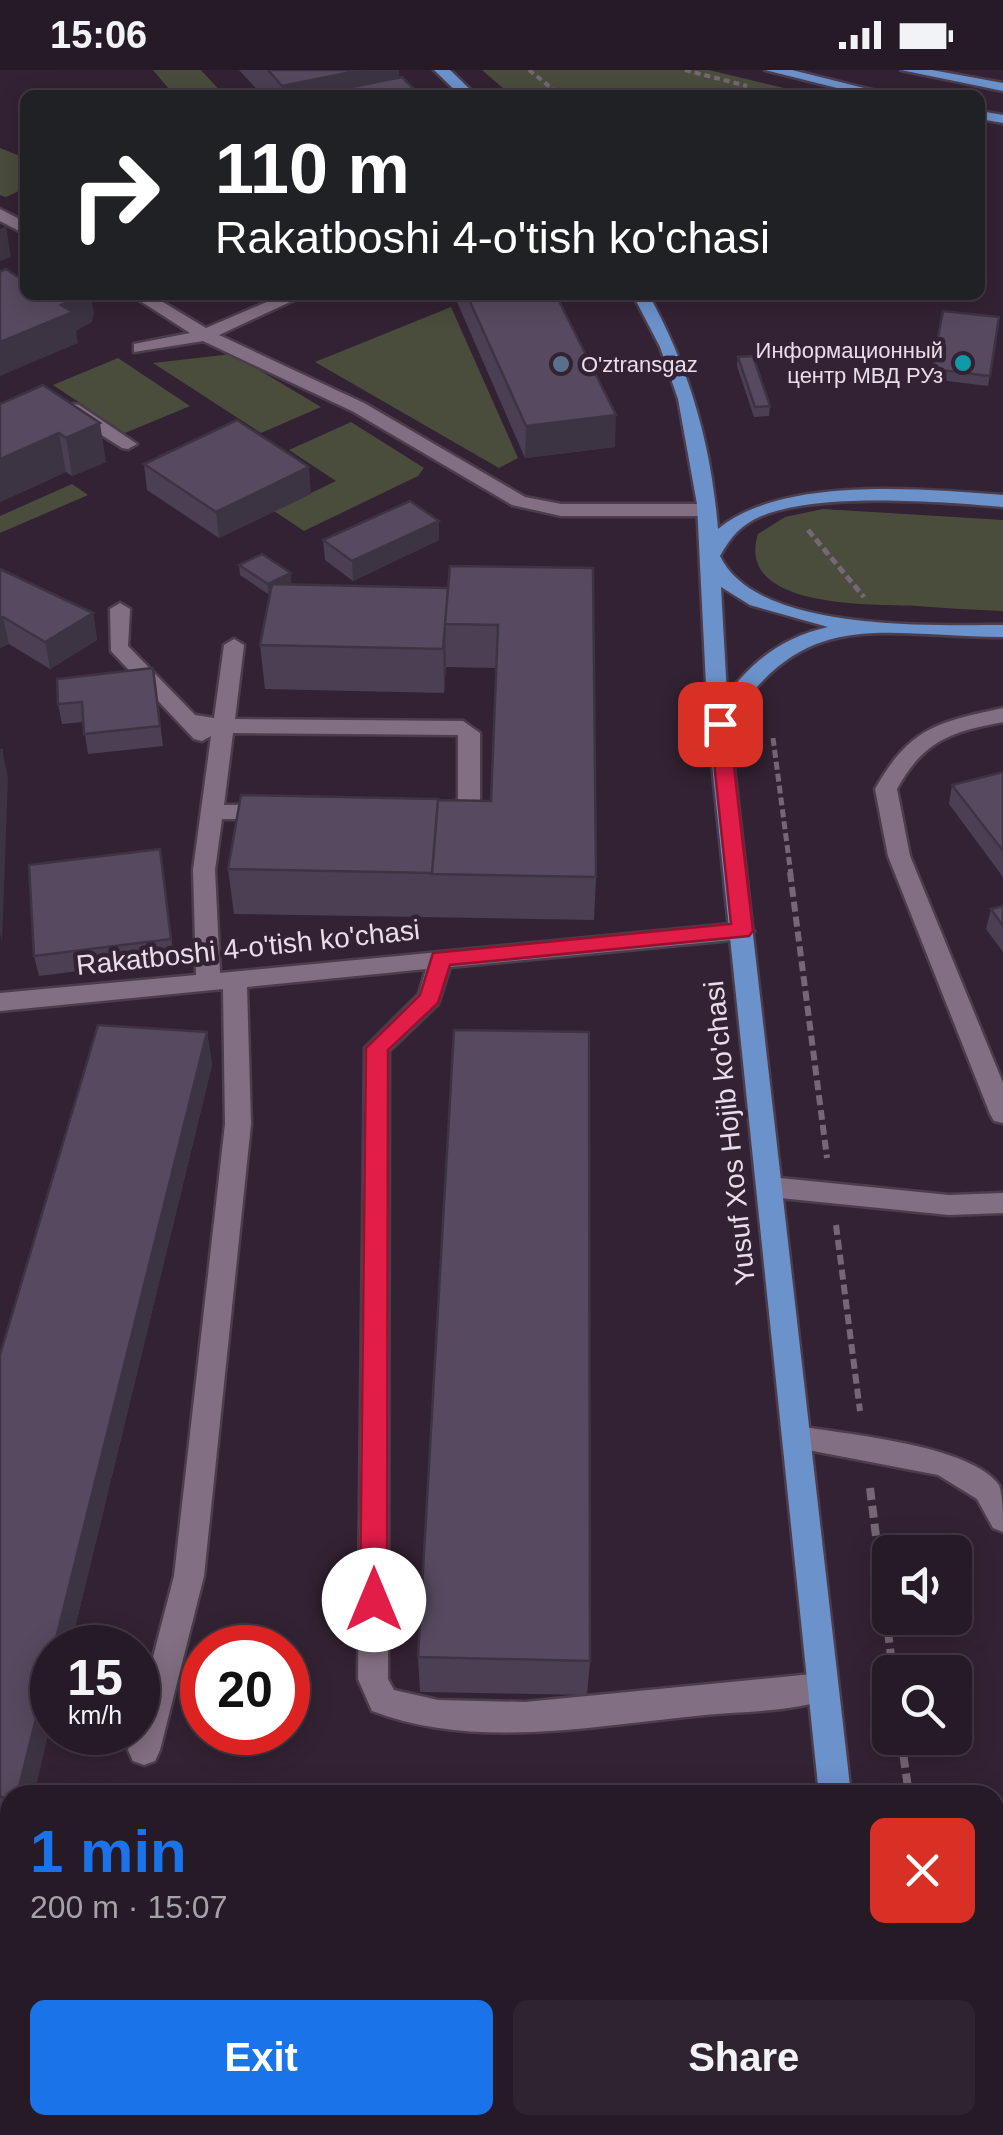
<!DOCTYPE html>
<meta charset="utf-8">
<style>
:root{--surface:#261a26;--page:#2e232e;--text:#f1f3f6;--muted:#a4a1a7;--line:#423843;--accent:#1a73e8}
body{margin:0;font-family:Helvetica,sans-serif;background:var(--page);color:var(--text);height:100vh;display:flex;flex-direction:column;font-size:38px;white-space:nowrap}
*{box-sizing:border-box;margin:0}
p{font-size:32px;color:var(--muted)}
.icon{flex:none;width:55px;height:55px;fill:none;stroke:currentColor;stroke-width:2;stroke-linecap:round;stroke-linejoin:round}
.map{position:relative;flex:1;overflow:hidden}
.drawer{position:absolute;left:0px;top:1715px;width:1005px;height:350px;display:flex;flex-direction:column;background:var(--surface);border-radius:30px 30px 0 0;box-shadow:0 5px 25px #0003,0 0 0 2px var(--line)}
.drawer>*{flex:none}
.guide{position:absolute;left:20px;top:20px;width:965px;height:210px;border-radius:15px;box-shadow:0 5px 25px #0003,0 0 0 2px var(--line);background:#202124;color:#fff;overflow:hidden}
.buttons{position:absolute;left:872px;top:1465px;display:grid;gap:20px}
.buttons a{display:grid;place-items:center;width:100px;height:100px;border-radius:15px;background:var(--surface);box-shadow:0 5px 25px #0003,0 0 0 2px var(--line);font-size:50px}
.speed{position:absolute;left:30px;top:1555px;display:flex;gap:20px;font-size:50px;font-weight:700;text-align:center}
.speed>*{display:grid;place-content:center;width:130px;height:130px;border-radius:50%;background:var(--surface);box-shadow:0 5px 25px #0003,0 0 0 2px var(--line);line-height:1}
.speed small{font-size:25px;font-weight:400}
.speed .limit{border:15px solid #d22;background:#fff;color:#111}
.pin{position:absolute;display:grid;place-items:center;width:85px;height:85px;color:#fff;margin:-42px;border-radius:20px;box-shadow:0 5px 15px #0006}
.me{position:absolute;width:110px;margin:-55px;rotate:0deg;stroke-linejoin:round;filter:drop-shadow(0 0 8px #0008)}
.turn{display:flex;align-items:center;gap:35px;height:210px;padding:0 30px;font-size:45px}
.turn .icon{width:130px;height:130px;stroke-width:2.5}
.turn b{display:block;font-size:70px;line-height:85px}
.round{display:grid;place-items:center;flex:none;width:105px;height:105px;border-radius:15px;background:var(--page)}
.head{display:flex;align-items:center;justify-content:space-between;height:170px;padding:0 30px}
h1{font-size:60px;font-weight:700;line-height:75px;color:var(--accent)}
.button{display:flex;gap:20px;margin-top:auto;padding:20px 30px}
.button a{flex:1;height:115px;border-radius:15px;background:var(--accent);color:#fff;font-size:40px;font-weight:700;line-height:115px;text-align:center}
.button a+a{background:var(--page);color:var(--text)}
.status{display:flex;justify-content:space-between;align-items:center;height:70px;padding:0 50px;background:var(--surface);direction:ltr}
.status svg{height:28px;fill:currentColor}
.map>svg:first-child{display:block}
.green{fill:#4a4d3c}
.lines{fill:none;stroke-linecap:round;stroke-linejoin:round}
.minor-casing{stroke:#4b3d4c;stroke-width:5}
.major-casing{stroke:#4b3d4c;stroke-width:5}
.path-far3{stroke:#766776;stroke-width:4;stroke-dasharray:6 4;stroke-linecap:butt}
.path-far2{stroke:#766776;stroke-width:5;stroke-dasharray:8 4;stroke-linecap:butt}
.path-far1{stroke:#766776;stroke-width:6;stroke-dasharray:10 5;stroke-linecap:butt}
.path{stroke:#766776;stroke-width:8;stroke-dasharray:12 6;stroke-linecap:butt}
.minor{fill:#836f83;fill-rule:evenodd}
.major{fill:#6c92cc;fill-rule:evenodd}
.wall{fill:#4b4053}
.shaded-wall{fill:#3d3443}
.building{fill:#574a60;stroke:#3d3443;stroke-width:2.5}
.route{fill:#e11d48;stroke:#92132f;stroke-width:2.5}
.culture-dot{fill:#0f9aa8;stroke:#323;stroke-width:4}
.service-dot{fill:#5c6f8a;stroke:#323;stroke-width:4}
.labels{text-anchor:middle;stroke-width:9;stroke-linejoin:round;paint-order:stroke}
.far-poi-label{font-size:22px;fill:#e8dde8;stroke:#323;text-anchor:end}
.street-label{font-size:28px;fill:#e8dde8;stroke:#323}
</style>
<div class="status"><b>15:06</b><svg viewBox="0 0 49 12"><path d="M0 12V9h3v3zM5 12V6h3v6zM10 12V3h3v9zM15 12V0h3v12zM26 1h20v11H26zM47 4h2v5h-2z"/></svg></div>
<div class="map">
<svg width="1003" height="2065" viewBox="0 0 1003 2065">
<rect width="100%" height="100%" fill="#323"/>
<path class="green" d="M153 0H201L224 25H174Z
M482 0H709L813 25H511Z
M0 78 25 88V118L6 127 0 125Z
M451 237 518 388 499 398 315 292Z
M232 284 321 337 261 363 153 293Z
M118 288 190 336 125 363 53 315Z
M351 352 424 398 418 406 304 461 274 441 336 411 289 380Z
M72 414 88 425 0 463V446Z
M823 439 1003 450V541C974 540 946 538 917 536 875 534 734 540 758 464L785 447Z
M434 2055H634L631 2065H431Z"/>
<g class="lines">
<defs>
<path id="minor" d="M0 139 25 152V164L0 151Z
M131 225H151L206 258 283 225H305L219 265 364 333 525 427 561 434H706L715 440 706 446H561L512 435 352 341 203 271 134 282V274L190 263Z
M73 334 79 335 137 374 128 379 122 378 67 343 64 339Z
M120 533 130 539 128 576 195 645 214 648 224 575 234 569 244 575 235 649 463 651 480 663V731C468 747 446 758 430 742L433 737 451 735 458 729V665L233 663 224 735H271L282 742 271 749H222L215 800 220 903 742 853 754 861 742 869 450 897 438 934 389 981 388 1609 394 1620 438 1630 525 1632 823 1603 834 1607 838 1617 834 1627C795 1642 746 1641 705 1645 598 1655 476 1681 372 1641L358 1609 365 978 419 924 426 899 247 917 251 1054 204 1506 160 1680 155 1691 144 1695 133 1691 128 1680 133 1662H138V1645L174 1506 225 1054 223 919 0 941V923L196 905 193 800 211 666 202 671 194 669 111 581 110 539Z
M1003 638V652C951 662 924 670 897 719L910 786 1003 1013V1053L994 1051 990 1044 888 786 875 719C910 657 938 652 1003 638Z
M770 1107 949 1125 1003 1123V1143L949 1145 770 1127 761 1124 757 1117 761 1110Z
M797 1356C845 1364 971 1375 999 1415 1003 1426 1003 1448 1003 1462L993 1458 977 1429 938 1405 787 1376 783 1368 787 1360Z
M995 1830 1003 1831V1865L995 1864Z"/>
<path id="major" d="M434 0H450L476 25H460Z
M765 0H792L892 25H865Z
M901 0H932L1003 13V21Z
M980 41 1003 45V53L980 49Z
M633 225H649C690 300 711 374 718 459 782 406 921 419 1003 425V437C942 432 801 420 750 452 736 460 728 472 720 486 756 562 930 555 1003 555V567C881 567 806 534 729 654L851 1725H819L708 655 697 434 678 329 660 277ZM721 517 750 535 828 557C784 567 754 589 727 625Z
M853 2055H889L890 2065H854Z"/>
</defs>
<use href="#minor" class="minor-casing"/>
<use href="#major" class="major-casing"/>
<path class="path-far3" d="M529 0 560 25
M685 0 747 16"/>
<path class="path-far2" d="M808 460 864 527
M773 668 791 805"/>
<path class="path-far1" d="M790 802 827 1088
M836 1155 860 1341"/>
<path class="path" d="M870 1418 893 1602
M901 1668 909 1725
M951 2055 952 2065"/>
<use href="#minor" class="minor"/>
<use href="#major" class="major"/>
</g>
<path class="wall" d="M239 0H399V8L420 25H262Z
M454 225H556L615 377 525 388Z
M943 241 999 247 988 316 931 309Z
M738 287 770 336 769 346 754 347 737 296Z
M43 315 106 392 72 406 66 402 0 432V334Z
M144 394 311 424 219 468 147 420Z
M439 451V470L353 511 325 490 323 470Z
M239 495 291 503V513L287 515 448 518 593 498 596 807 594 850 234 844 228 799 438 730 491 731 496 598 446 597V595L444 623 265 619 260 575 270 524H268L240 505Z
M0 499 93 543 97 570 50 599 9 574 0 578Z
M153 598 163 676 88 684 83 652 62 654 58 634Z
M1003 702V807L949 734 952 715Z
M160 779 174 889 39 906 34 886Z
M1003 836V882L986 859 991 839Z
M207 962 212 995 70 1578H52L10 1725V1754L0 1753V1285Z
M418 1587 590 1591 587 1625 420 1622Z"/>
<path class="shaded-wall" d="M361 0H399L400 25H283L282 16Z
M6 156 11 187 0 191V159Z
M81 225H91L94 244 92 252 76 261 78 273 0 306V272Z
M616 345 615 377 525 388 526 356Z
M100 353 106 392 72 406 66 368Z
M59 363 66 402 0 432V389Z
M309 397 311 424 219 468 216 442Z
M439 451V470L353 511 352 491Z
M291 503V513L268 524V514Z
M448 518 445 554 446 595 444 623 443 579Z
M93 543 97 570 50 599 45 572Z
M3 547 9 574 0 578V549Z
M2 680 8 707 2 872 0 863V733Z
M207 962 212 995 70 1578H54Z
M52 1582V1648L34 1725H17Z
M375 2055H386L383 2065H372Z"/>
<path class="building" d="M268 0H361L282 16Z
M402 7 420 25H312Z
M6 199 18 207 25 205V225H81L61 235 73 242 0 272V202Z
M467 225H556L616 345 526 356Z
M943 241 999 247 990 306 932 299Z
M753 286 770 336 755 337 738 287Z
M43 315 100 353 66 368 59 363 0 389V334Z
M237 350 309 397 216 442 144 394Z
M410 431 439 451 352 491 323 470Z
M262 484 291 503 268 514 239 495Z
M450 496 593 498 596 807 432 804 438 730 491 731 498 555 445 554Z
M0 499 93 543 45 572 3 547 0 549Z
M272 514 448 518 443 579 260 575Z
M153 598 160 656 84 664 82 632 58 634 57 609Z
M0 680H2L0 733Z
M1003 702V781L952 715Z
M241 725 438 729 432 803 228 799Z
M160 779 171 869 34 886 29 795Z
M1003 836V856L991 839Z
M98 955 207 962 17 1725H10V1728L0 1727V1285Z
M454 960 589 962 590 1591 418 1587Z
M234 2055H375L372 2065H230Z"/>
<path class="route" d="M720 648 729 654 753 861 749 866 450 895 438 933 388 980 387 1530 383 1539 374 1542 364 1539 360 1530 366 978 420 925 433 883 731 854 710 654Z"/>
<circle class="culture-dot" cx="963" cy="293" r="10"/>
<circle class="service-dot" cx="561" cy="294" r="10"/>
<g class="labels">
<g class="far-poi-label">
<text x="943" y="288">Информационный<tspan x="943" dy="25">центр МВД РУз</tspan></text>
<text x="581" y="302" text-anchor="start">O'ztransgaz</text>
</g>
<g class="street-label">
<text transform="translate(248 877) rotate(-6)" y="10">Rakatboshi 4-o'tish ko'chasi</text>
<text transform="translate(729 1063) rotate(-96)" y="10">Yusuf Xos Hojib ko'chasi</text>
</g>
</g>
</svg>
<div class="buttons">
<a><svg class="icon" aria-label="sound" viewBox="0 0 24 24"><path d="M4 9h4l5-4v14l-5-4H4zM17 9q2 3 0 6"/></svg></a>
<a><svg class="icon" aria-label="search" viewBox="0 0 24 24"><circle cx="10" cy="10" r="6"/><path d="M15 15l6 6"/></svg></a>
</div>
<div class="speed"><div>15<small>km/h</small></div><div class="limit">20</div></div>
<div class="pin" style="left:720px;top:654px;background:#d93025"><svg class="icon" aria-label="arrive" viewBox="0 0 24 24"><path d="M6 21V4h12l-3 4 3 4H6"/></svg></div>
<svg class="me" style="left:374px;top:1530px" viewBox="-20 -20 40 40"><circle r="19" fill="#fff"/><path d="M0-13L10 11 0 6-10 11z" fill="#e11d48"/></svg>
<div class="guide">
<div class="turn"><svg class="icon" aria-label="right" viewBox="0 0 24 24"><path d="M7 20v-9h11M14 6l5 5-5 5"/></svg><div><b>110 m</b>Rakatboshi 4-o'tish ko'chasi</div></div>
</div>
<section class="drawer">
<div class="head"><div><h1>1 min</h1><p>200 m · 15:07</p></div><a class="round" style="background:#d93025;color:#fff"><svg class="icon" aria-label="close" viewBox="0 0 24 24"><path d="M6 6l12 12M18 6L6 18"/></svg></a></div>
<div class="button"><a>Exit</a><a>Share</a></div>
</section>
</div>
